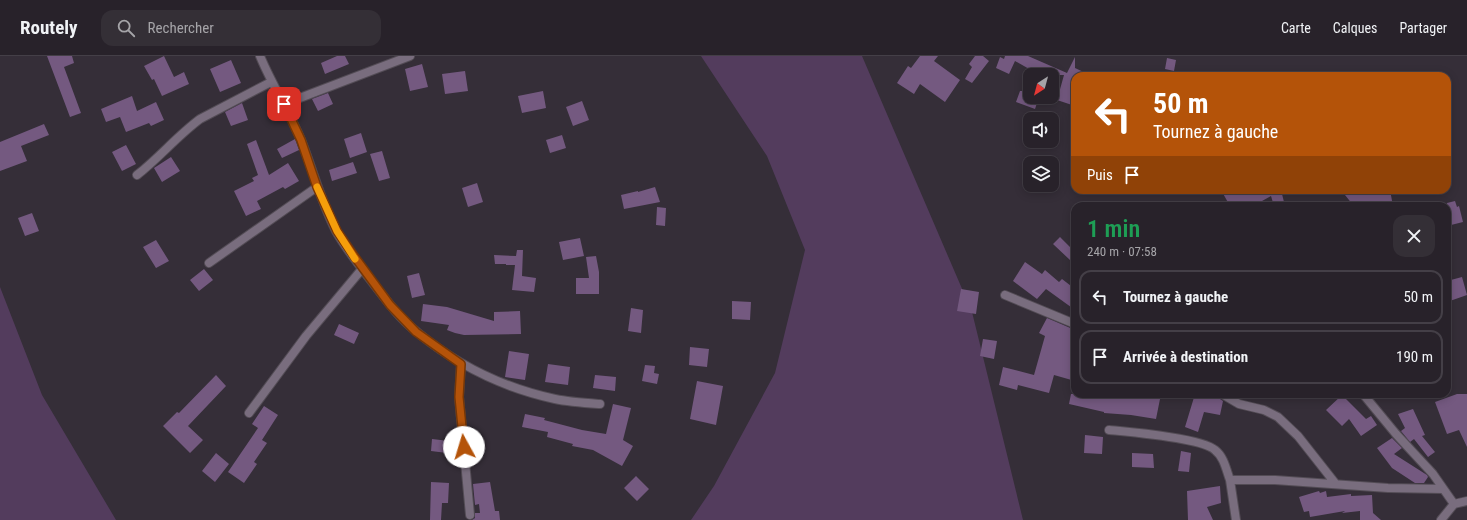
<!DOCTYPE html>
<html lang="fr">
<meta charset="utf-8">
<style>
:root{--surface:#28222a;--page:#342f36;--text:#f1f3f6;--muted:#a5a4a8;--line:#443f47}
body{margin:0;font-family:"Roboto Condensed",sans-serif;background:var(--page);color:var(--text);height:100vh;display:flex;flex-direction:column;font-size:15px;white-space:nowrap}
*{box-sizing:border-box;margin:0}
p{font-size:13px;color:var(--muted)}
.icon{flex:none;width:22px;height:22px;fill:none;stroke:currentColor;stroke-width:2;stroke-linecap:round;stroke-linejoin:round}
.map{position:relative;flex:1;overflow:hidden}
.side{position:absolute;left:1071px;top:146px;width:380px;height:196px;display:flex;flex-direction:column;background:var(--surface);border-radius:12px;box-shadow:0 2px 10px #0003,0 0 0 1px var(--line)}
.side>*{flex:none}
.guide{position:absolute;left:1071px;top:16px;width:380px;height:122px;border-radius:12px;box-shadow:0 2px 10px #0003,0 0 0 1px var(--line);background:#b45309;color:#fff;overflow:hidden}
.needle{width:26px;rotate:216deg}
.fabs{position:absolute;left:1023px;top:12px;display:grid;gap:8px}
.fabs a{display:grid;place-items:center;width:36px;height:36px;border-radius:8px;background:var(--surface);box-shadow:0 2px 10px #0003,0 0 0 1px var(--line);font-size:20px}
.pin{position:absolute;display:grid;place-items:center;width:34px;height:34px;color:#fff;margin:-17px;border-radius:8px;box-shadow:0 2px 6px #0006}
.me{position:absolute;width:44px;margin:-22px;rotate:354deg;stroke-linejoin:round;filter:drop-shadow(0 0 3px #0008)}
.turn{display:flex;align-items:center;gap:14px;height:84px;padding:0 16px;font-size:18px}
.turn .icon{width:52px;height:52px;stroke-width:2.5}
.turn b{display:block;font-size:28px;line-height:34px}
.then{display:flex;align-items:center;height:38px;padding:0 16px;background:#0003;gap:8px;font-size:15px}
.round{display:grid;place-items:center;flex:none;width:42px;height:42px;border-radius:12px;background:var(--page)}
.summary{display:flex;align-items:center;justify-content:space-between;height:68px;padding:0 16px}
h1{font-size:24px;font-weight:600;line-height:30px;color:#1e9e55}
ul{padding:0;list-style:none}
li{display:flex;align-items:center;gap:12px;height:54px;margin:0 8px 6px;padding:0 8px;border:2px solid var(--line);border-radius:12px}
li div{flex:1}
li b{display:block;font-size:15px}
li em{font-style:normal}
header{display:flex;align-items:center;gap:24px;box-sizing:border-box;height:56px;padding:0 20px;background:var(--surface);border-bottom:1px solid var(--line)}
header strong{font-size:19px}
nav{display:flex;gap:22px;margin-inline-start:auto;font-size:14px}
.search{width:280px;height:36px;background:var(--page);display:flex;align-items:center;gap:10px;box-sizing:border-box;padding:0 14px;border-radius:12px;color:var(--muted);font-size:15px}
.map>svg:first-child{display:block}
.green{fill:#533c5d}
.building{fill:#745980}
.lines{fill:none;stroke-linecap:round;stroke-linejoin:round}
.minor-casing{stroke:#534c55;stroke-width:10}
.minor{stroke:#796d7e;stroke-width:8}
.route-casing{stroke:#753606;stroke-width:10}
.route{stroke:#b45309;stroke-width:7}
.slow{stroke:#f59e0b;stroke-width:7}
</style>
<header>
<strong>Routely</strong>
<div class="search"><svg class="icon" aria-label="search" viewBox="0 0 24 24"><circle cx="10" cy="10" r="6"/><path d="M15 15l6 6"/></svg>Rechercher</div>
<nav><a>Carte</a><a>Calques</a><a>Partager</a></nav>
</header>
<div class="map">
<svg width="1467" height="464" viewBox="0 0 1467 464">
<rect width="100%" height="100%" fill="#352e38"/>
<path class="green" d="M701 0H862L972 256 1023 464H691L714 430 775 317 805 194 767 100Z
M0 231 42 339 116 464H0Z"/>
<path class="building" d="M47 0H72L74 7 64 11 81 57 70 61Z
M164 0 174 21 184 16 189 28 162 40 154 23 152 24 144 10Z
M337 0H345L349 8 325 18 321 7Z
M920 0H938L934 5 960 24 945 46 920 28 914 38 897 27 908 10 911 12Z
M975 0H983L989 5 972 27 965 23 972 11 969 8Z
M1005 0H1028L1067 17 1075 1V12L1092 20H1075V50L1057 44 1064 19H1030V41H1039L1035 53 1016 46 1020 35H1022L1031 14 1015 5 1009 18 996 12 1000 1 1004 3Z
M1167 2 1176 4 1174 15 1165 13Z
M231 4 241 27 220 36 210 13Z
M422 8 428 31 410 35 405 13Z
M465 15 468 35 445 38 442 18Z
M543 35 546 52 522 57 518 40Z
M328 37 333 48 318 55 312 43Z
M132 40 137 55 156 46 164 64 151 70 149 67 126 76 120 61 106 66 101 53Z
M582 45 589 64 573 70 566 51Z
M242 47 248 64 231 70 225 56Z
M44 68 49 79 21 90 27 105 0 115V86Z
M361 77 367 96 350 102 344 83Z
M562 79 566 92 550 97 546 84Z
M295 83 299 94 282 102 277 93Z
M256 84 269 119 288 107 299 125 285 133 283 131 257 145 261 153 246 160 234 135 254 125 252 122 258 119 247 88Z
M126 89 136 108 122 115 112 96Z
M382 95 390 122 379 125 370 98Z
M171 101 180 115 162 126 154 112Z
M353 106 357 117 332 125 329 114Z
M477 127 483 146 468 151 462 132Z
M655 131 660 146 624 153 621 139 638 135V136Z
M1221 134H1281L1285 150H1274L1271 140 1253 150H1230Z
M1341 134H1390L1393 150H1378L1377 147 1353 149Z
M1455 145 1457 151 1459 150 1463 166 1447 170V147Z
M657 151 666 152 665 170 656 169Z
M32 157 39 175 25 180 18 162Z
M1060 181 1075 196V199L1070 204 1053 188Z
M580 182 584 200 563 204 559 186Z
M156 184 169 205 156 212 143 191Z
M517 194H523L522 220 536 222 534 236 512 234 515 209H506V208H495L494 199 516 200Z
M596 200 599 216V238H576V222H589L586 201Z
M1025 206 1042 218 1045 214 1059 226 1062 223 1075 233V254L1046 233 1037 243 1013 225Z
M204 213 213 224 199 235 190 224Z
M419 217 425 239 412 242 407 220Z
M1462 221 1467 239 1447 246V225Z
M961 233 979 236 976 258 957 255Z
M732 245 751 246 750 264 732 263Z
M423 248 447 251 494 265V256L520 255 521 278 464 279 455 277 447 274 449 269 421 265Z
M631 252 643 254 641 277 628 275Z
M1047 262 1075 274V325L1054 319 1049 337 1018 329 1017 334 999 329 1003 311 1034 319 1045 280 1039 277Z
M339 268 359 277 354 288 334 279Z
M983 283 997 285 994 303 980 300Z
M690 291 709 293 707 311 689 309Z
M509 295 529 298 525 324 505 321Z
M548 308 570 311 568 329 545 326Z
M645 309 655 310 654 317 659 318 657 328 642 325Z
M216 319 226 330 188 370 203 384 190 397 163 370 177 356 179 357Z
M595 319 616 321 615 335 593 332Z
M697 325 723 330 716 369 690 363Z
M1071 338H1161L1156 363 1131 359 1104 357V356L1069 348Z
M1195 338 1217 341 1223 345 1220 359 1204 356 1198 376 1185 371Z
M1457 338H1467V391L1459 374 1447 378 1435 346Z
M1342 339 1366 363 1371 360 1377 369 1361 380 1349 363 1342 370 1326 354Z
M613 348 631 352 623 384 633 390 622 410 593 394 572 390 573 388 547 381 548 376 522 371 525 358 545 362 544 364 582 374 606 378Z
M264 350 278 359 262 384 267 387 254 406 257 408 244 427 228 416 258 372 252 368Z
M1413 353 1425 379 1422 380 1435 396 1428 401 1414 383 1410 386 1401 375 1405 372 1398 358Z
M1085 379 1103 381 1102 398 1084 397Z
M1392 382 1402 392 1394 398 1427 419 1428 421 1424 427H1415L1392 412 1377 392Z
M432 383 449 385 447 397 431 395Z
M1181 395 1191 397 1189 416 1178 415Z
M216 397 229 408 215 426 202 415Z
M1132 397 1153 398 1154 412 1132 411Z
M636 420 649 433 637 445 624 432Z
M431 426 449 427 448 447H442L441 464H430Z
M490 426 495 455H499L500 464H472L475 462V457H480L479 448 475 449 473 428Z
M1220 430 1221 447 1207 451 1213 464H1188L1187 435Z
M1319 435 1320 437 1326 435 1327 441 1351 438V440L1372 439 1373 457 1381 464H1360V455L1342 457 1345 455 1310 461 1309 455 1304 456 1299 441Z"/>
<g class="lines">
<defs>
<path id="minor" d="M260 0C272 29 289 55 301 84 313 114 321 146 336 175 346 193 360 210 373 227 386 244 400 263 417 276 457 309 504 332 555 343 569 346 585 347 600 348
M284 48 410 0
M137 119C159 102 177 80 200 63L271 26
M209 207 317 131
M1005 239 1075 268
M461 308 459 341 470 459
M1222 338 1239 348 1264 354 1278 361 1298 380 1335 427
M1363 338 1396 378 1433 418 1454 448
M249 357 306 280 362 213
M1109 374C1129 376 1202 382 1215 394 1224 401 1226 413 1230 424H1275L1388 432 1443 433
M1230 424 1236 464
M1441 464 1454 448 1467 445"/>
</defs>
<use href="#minor" class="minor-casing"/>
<use href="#minor" class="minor"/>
</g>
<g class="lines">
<defs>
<path id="route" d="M284 48 301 84 317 131 337 175 354 200 390 249 416 276 461 308 459 341 464 391"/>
</defs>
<use href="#route" class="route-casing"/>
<use href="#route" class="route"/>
<path class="slow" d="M317 131 337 175 355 203"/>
</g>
</svg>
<div class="fabs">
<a><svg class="needle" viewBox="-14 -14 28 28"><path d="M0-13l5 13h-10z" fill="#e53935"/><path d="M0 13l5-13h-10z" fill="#a5a4a8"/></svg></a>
<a><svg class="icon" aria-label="sound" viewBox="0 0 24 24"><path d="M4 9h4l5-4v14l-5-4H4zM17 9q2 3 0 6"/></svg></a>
<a><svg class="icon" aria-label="layers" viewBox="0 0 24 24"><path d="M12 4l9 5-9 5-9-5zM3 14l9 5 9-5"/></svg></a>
</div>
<div class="pin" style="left:284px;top:48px;background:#d93025"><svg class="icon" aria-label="arrive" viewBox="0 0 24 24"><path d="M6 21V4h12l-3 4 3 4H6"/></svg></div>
<svg class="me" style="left:464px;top:391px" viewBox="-20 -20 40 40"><circle r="19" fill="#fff"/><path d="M0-13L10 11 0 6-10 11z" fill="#b45309"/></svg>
<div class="guide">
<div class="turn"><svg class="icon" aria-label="left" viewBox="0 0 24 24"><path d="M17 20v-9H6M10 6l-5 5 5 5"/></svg><div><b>50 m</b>Tournez à gauche</div></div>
<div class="then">Puis<svg class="icon" aria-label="arrive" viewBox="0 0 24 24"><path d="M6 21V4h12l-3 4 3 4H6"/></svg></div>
</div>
<section class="side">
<div class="summary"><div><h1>1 min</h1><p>240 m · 07:58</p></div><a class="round"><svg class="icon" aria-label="close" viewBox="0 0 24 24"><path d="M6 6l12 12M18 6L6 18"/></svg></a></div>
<ul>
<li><svg class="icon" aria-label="left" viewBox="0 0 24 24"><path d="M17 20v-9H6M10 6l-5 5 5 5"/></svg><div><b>Tournez à gauche</b></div><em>50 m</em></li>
<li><svg class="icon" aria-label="arrive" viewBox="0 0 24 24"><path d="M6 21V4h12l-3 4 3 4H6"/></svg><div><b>Arrivée à destination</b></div><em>190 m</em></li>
</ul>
</section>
</div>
